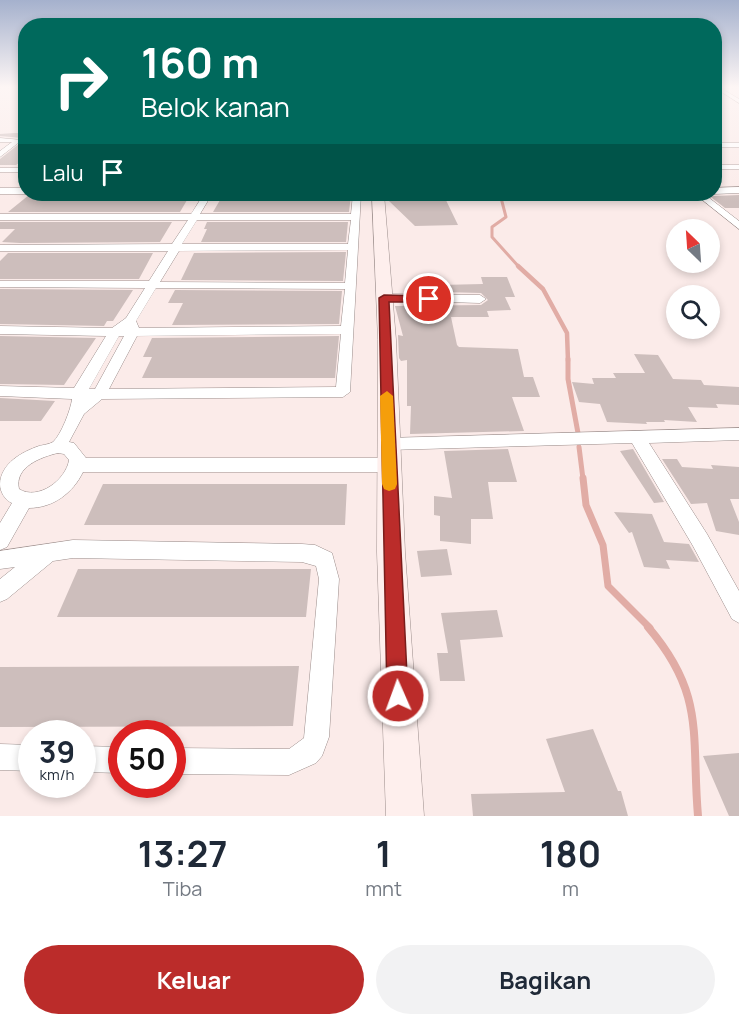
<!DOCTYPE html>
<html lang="id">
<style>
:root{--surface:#fff;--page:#f2f2f3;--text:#1f2937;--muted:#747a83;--accent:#bb2c2a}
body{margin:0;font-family:Manrope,sans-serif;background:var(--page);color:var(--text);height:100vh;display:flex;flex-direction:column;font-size:22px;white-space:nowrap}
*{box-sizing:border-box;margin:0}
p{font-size:20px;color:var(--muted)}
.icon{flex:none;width:33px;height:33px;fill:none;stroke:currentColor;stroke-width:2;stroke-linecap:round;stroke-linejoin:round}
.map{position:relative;height:816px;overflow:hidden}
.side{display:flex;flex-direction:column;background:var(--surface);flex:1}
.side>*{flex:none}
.top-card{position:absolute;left:18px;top:18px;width:704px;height:183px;border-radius:24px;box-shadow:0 3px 9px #0003;background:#00695c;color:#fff;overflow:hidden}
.needle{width:39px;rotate:335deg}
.buttons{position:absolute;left:666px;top:219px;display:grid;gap:12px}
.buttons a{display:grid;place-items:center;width:54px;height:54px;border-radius:50%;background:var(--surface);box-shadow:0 3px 9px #0003;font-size:30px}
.speed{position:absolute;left:18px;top:720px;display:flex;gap:12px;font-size:30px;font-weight:700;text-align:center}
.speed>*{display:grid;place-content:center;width:78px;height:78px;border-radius:50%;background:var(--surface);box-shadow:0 3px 9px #0003;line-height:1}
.speed small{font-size:15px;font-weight:400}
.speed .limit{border:9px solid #d22;background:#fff;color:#111}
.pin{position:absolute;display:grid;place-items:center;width:51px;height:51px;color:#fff;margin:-26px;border:3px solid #fff;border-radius:50%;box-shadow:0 2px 6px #0007}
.me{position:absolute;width:66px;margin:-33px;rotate:358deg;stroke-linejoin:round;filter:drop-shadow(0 0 4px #0008)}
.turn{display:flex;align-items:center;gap:21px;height:126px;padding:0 24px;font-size:27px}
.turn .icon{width:78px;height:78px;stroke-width:2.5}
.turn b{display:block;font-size:42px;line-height:51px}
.then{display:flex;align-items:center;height:57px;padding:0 24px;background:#0003;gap:12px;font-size:22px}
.eta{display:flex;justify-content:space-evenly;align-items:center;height:102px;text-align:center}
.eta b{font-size:36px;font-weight:700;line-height:42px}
.primary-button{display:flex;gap:12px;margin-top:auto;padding:12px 24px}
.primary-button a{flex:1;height:69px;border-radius:36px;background:var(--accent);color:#fff;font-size:24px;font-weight:700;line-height:69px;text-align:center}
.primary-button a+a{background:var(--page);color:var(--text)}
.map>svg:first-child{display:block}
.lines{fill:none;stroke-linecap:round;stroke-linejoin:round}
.stream-far4{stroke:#e1aca5;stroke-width:3}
.stream-far3{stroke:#e1aca5;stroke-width:4.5}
.stream-far2{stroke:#e1aca5;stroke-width:5}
.stream-far1{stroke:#e1aca5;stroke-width:7}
.stream{stroke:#e1aca5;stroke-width:8}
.building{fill:#cdbebc}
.street-casing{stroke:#9b8d8b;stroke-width:1}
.secondary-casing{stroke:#9b8d8b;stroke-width:1}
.street{fill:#fff;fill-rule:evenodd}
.secondary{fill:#feefed;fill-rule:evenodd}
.route{fill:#bb2c2a;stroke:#7a1d1b;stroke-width:1.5}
.slow{fill:#f59e0b}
</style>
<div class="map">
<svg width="739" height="816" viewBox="0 0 739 816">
<rect width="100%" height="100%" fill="#fbebe9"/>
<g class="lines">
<path class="stream-far4" d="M500 194 506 217 492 227V237L519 267"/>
<path class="stream-far3" d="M518 266 543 289 567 333 568 361"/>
<path class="stream-far2" d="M568 359V379L578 433
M579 447 583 479"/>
<path class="stream-far1" d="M583 478 586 505 603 545 608 586 650 628"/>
<path class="stream" d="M648 627C706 695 691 735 698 816"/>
</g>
<path class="building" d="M14 133H26V158L16 165H0V159L24 140 22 138 0 136V134Z
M443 194 458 225 415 226 389 201 422 200 421 199 428 198 427 195Z
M707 194 714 196 739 195V208H725Z
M29 195H190L180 212H8Z
M223 195H351L349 212H213Z
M0 222H172L160 242 20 243 2 242 15 229H0Z
M207 222H348L346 242H201L207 229H204Z
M346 252 343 281 181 280 194 253Z
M8 253H153L139 279H0V261Z
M481 277H507L515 297H505L511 310 487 311 489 317H451L457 345 459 347 518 349 524 377H533L540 397H512L524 431 410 434 411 406H407V360L401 361 399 358 398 335 403 336 395 306 481 305 488 300 481 293 442 292 440 285 483 284Z
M0 289 133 290 113 321H107L104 326 0 324Z
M175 290 342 291 339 324 172 325 183 303H168Z
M0 336 96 338 64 385 0 384Z
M339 336 335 378H142L152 357H143L152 338Z
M634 354 658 355 673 379 701 380 704 385 739 387V405L716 404 718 408 688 407 697 422 664 420 665 422H646L647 424 607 422 600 404 579 402 572 382 594 384 592 378H616L613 373H645Z
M0 398 55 401 41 421H0Z
M508 449 517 482H488L493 519H471V544L440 541V516L434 515V496L452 498 444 451Z
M633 449 664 502 654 503 620 451Z
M662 459H677L682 467 713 469 711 465 739 467V499H730L739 522V535L716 531 707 503 691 504Z
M103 484H347L345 525H84Z
M614 512 652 514 664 542 689 544 699 562 666 560 670 569 644 567 632 532 629 533Z
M447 549 452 575 421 577 417 551Z
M78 569H311L306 617H57Z
M497 610 503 637 460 640 465 681H440L437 653H448L441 613Z
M299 666 293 726 0 727V667Z
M593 729 618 791H621L628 816H473L471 794 565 792 546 739Z
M739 753V816H729L703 756Z"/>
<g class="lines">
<defs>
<path id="street" d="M714 87H719L739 99V103Z
M0 138 22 140 0 157V151L12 142H0Z
M714 143H739V147H714Z
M714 165H739V169H714Z
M0 168H26V172H0Z
M739 187V193L714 194V188Z
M0 188H26V194H0Z
M204 194H212L200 214H351L353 194H361L350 392 343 397 102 399 84 414 69 442 74 443 86 458H389L395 460 397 465 395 470 389 472H83C73 493 53 508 29 508L7 547 0 550V523L12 503C5 500 0 492 0 484 1 463 22 452 39 446 43 445 50 444 53 442 61 435 71 409 72 399L0 396V386L74 388 106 336 0 334V326L112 328 126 318 145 288 0 287V281H149L168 251H0V245L172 244 188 220H0V214H191ZM197 220H351L348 244H182ZM348 250 345 283 160 282 179 251ZM156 288 345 289 341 326 139 328 136 321ZM341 334 336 387 109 389 137 336ZM119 336H124L95 389H89ZM58 453 64 454 69 460C66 480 38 501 19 489 14 467 41 457 58 453Z
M695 194H704L739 221V229Z
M384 294 480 295 486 299 480 303 380 300V296Z
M739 428V440L649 443 707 534 739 591V623L732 619 693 546 632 443 388 450 382 449 380 444 382 439 388 438Z
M73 540 302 544 315 545 332 553 339 579 329 737 322 756 316 763 289 775 172 774V748L289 749 304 738 319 579 316 566 302 562 73 558 53 561 7 599 0 602V579L15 567 0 569V551Z
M0 744 32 745V771L0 770Z
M82 746 122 747V773L82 772Z"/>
<path id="secondary" d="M372 194H384L396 340 405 552 424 816H386L377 552 378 340Z"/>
</defs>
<use href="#street" class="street-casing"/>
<use href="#secondary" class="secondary-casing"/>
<use href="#street" class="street"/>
<use href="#secondary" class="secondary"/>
</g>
<linearGradient id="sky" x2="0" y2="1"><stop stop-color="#a5b1cd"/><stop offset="0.43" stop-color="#fdf6f5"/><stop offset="1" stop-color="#fdf6f5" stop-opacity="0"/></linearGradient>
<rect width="739" height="202" fill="url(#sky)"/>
<path class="route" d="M384 295 429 296 434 299 429 302H389L408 696 405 704 398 707 390 704 387 696 379 298Z"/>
<path class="slow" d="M387 391 393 396 397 484 395 489 389 491 384 489 382 484 380 396Z"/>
</svg>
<div class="buttons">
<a><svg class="needle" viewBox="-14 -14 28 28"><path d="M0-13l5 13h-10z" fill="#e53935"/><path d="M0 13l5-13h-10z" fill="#747a83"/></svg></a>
<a><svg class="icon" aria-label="search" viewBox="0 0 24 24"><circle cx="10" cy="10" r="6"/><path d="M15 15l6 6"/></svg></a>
</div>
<div class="speed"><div>39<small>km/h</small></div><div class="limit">50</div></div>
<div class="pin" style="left:429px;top:299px;background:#d93025"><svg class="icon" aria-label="arrive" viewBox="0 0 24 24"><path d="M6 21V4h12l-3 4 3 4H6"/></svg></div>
<svg class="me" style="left:398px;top:696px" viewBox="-20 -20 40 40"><circle r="17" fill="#bb2c2a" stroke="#fff" stroke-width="3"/><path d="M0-11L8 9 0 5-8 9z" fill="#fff"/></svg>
<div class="top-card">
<div class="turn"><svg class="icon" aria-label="right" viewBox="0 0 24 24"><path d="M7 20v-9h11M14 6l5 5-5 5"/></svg><div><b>160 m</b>Belok kanan</div></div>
<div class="then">Lalu<svg class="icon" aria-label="arrive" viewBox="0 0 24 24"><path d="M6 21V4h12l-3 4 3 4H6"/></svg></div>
</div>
</div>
<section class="side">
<div class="eta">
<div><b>13:27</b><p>Tiba</p></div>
<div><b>1</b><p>mnt</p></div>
<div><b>180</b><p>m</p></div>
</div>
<div class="primary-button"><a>Keluar</a><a>Bagikan</a></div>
</section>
